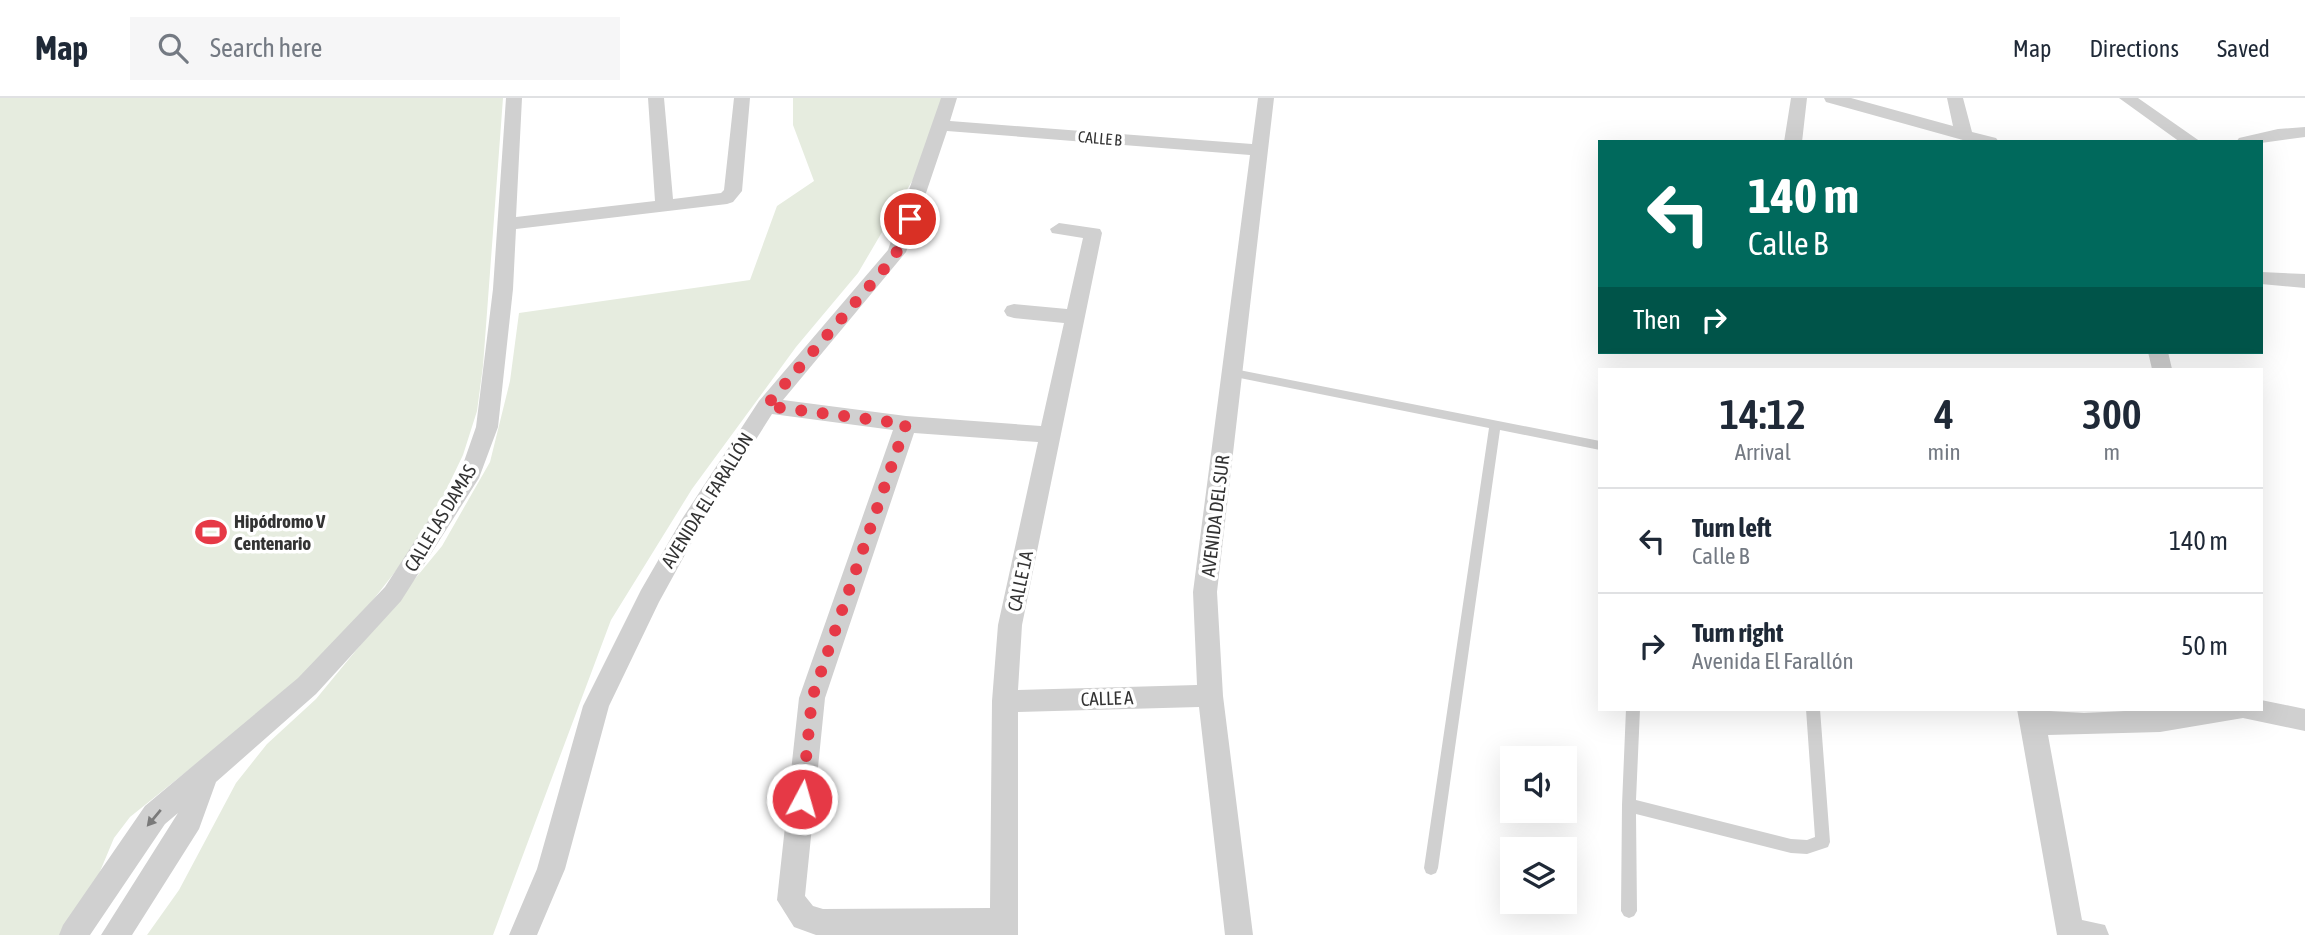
<!DOCTYPE html>
<meta charset="utf-8">
<style>
:root{--surface:#fff;--page:#f6f6f7;--text:#1f2937;--muted:#747a83;--line:#e0e1e3}
body{margin:0;font-family:"Asap Condensed",sans-serif;background:var(--page);color:var(--text);height:100vh;display:flex;flex-direction:column;font-size:26px;white-space:nowrap}
*{box-sizing:border-box;margin:0}
p{font-size:23px;color:var(--muted)}
.icon{flex:none;width:38px;height:38px;fill:none;stroke:currentColor;stroke-width:2;stroke-linecap:round;stroke-linejoin:round}
.map{position:relative;flex:1;overflow:hidden}
.panel{position:absolute;left:1598px;top:270px;width:665px;height:343px;display:flex;flex-direction:column;background:var(--surface);border-radius:0px;box-shadow:0 7px 28px #0002}
.panel>*{flex:none}
.banner{position:absolute;left:1598px;top:42px;width:665px;height:214px;border-radius:0px;box-shadow:0 7px 28px #0002;background:#00695c;color:#fff;overflow:hidden}
.fabs{position:absolute;left:1500px;top:648px;display:grid;gap:14px}
.fabs a{display:grid;place-items:center;width:77px;height:77px;border-radius:0px;background:var(--surface);box-shadow:0 7px 28px #0002;font-size:35px}
.pin{position:absolute;display:grid;place-items:center;width:60px;height:60px;color:#fff;margin:-30px;border:4px solid #fff;border-radius:50%;box-shadow:0 2px 7px #0007}
.me{position:absolute;width:77px;margin:-38px;rotate:6deg;stroke-linejoin:round;filter:drop-shadow(0 0 5px #0008)}
.turn{display:flex;align-items:center;gap:24px;height:147px;padding:0 35px;font-size:32px}
.turn .icon{width:91px;height:91px;stroke-width:2.5}
.turn b{display:block;font-size:49px;line-height:60px}
.then{display:flex;align-items:center;height:66px;padding:0 35px;background:#0003;gap:14px;font-size:26px}
.eta{display:flex;justify-content:space-evenly;align-items:center;height:119px;text-align:center}
.eta b{font-size:42px;font-weight:600;line-height:49px}
ul{padding:0;list-style:none}
li{display:flex;align-items:center;gap:21px;height:105px;padding:0 35px;border-top:2px solid var(--line)}
li div{flex:1}
li b{display:block;font-size:26px}
li em{font-style:normal}
header{display:flex;align-items:center;gap:42px;box-sizing:border-box;height:98px;padding:0 35px;background:var(--surface);border-bottom:2px solid var(--line)}
header strong{font-size:33px}
nav{display:flex;gap:38px;margin-inline-start:auto;font-size:24px}
.search{width:490px;height:63px;background:var(--page);display:flex;align-items:center;gap:18px;box-sizing:border-box;padding:0 24px;border-radius:0px;color:var(--muted);font-size:26px}
.map>svg:first-child{display:block}
.green{fill:#e6ecdf}
.lines{fill:none;stroke-linecap:round;stroke-linejoin:round}
.lane{fill:#d0d0d0;fill-rule:evenodd}
.street{fill:#d0d0d0;fill-rule:evenodd}
.oneway{fill:#7a7a7a}
.route{stroke:#e63946;stroke-width:12;stroke-dasharray:0 21.6}
.labels{text-anchor:middle;stroke-width:7;stroke-linejoin:round;paint-order:stroke}
.far-street-label{font-size:16px;fill:#333;stroke:#fff}
.street-label{font-size:19px;fill:#333;stroke:#fff}
.poi-label{font-size:19px;font-weight:bold;fill:#333;stroke:#fff;text-anchor:start}
</style>
<header>
<strong>Map</strong>
<div class="search"><svg class="icon" aria-label="search" viewBox="0 0 24 24"><circle cx="10" cy="10" r="6"/><path d="M15 15l6 6"/></svg>Search here</div>
<nav><a>Map</a><a>Directions</a><a>Saved</a></nav>
</header>
<div class="map">
<svg width="2305" height="837" viewBox="0 0 2305 837">
<rect width="100%" height="100%" fill="#fff"/>
<path class="green" d="M0 0H503L483 268 477 313 463 357 439 407 406 460 347 535 283 596 130 719 114 740 96 783 64 837H0Z
M793 0H949L935 44 858 175 796 249 692 391 611 522 493 837H147L179 792 236 685 267 646 316 601 442 448 490 364 510 283 519 215 750 182 777 108 814 83 793 27Z"/>
<g class="lines">
<path class="lane" d="M1234 271 1600 343V352L1500 332 1438 770 1436 775 1431 777 1426 775 1424 770 1489 330 1230 278 1228 275Z
M1626 611H1640L1636 702 1791 741 1807 742 1815 739 1806 611H1820L1830 744 1828 749 1807 756 1791 755 1636 716 1637 813 1634 818 1629 820 1624 818 1621 813 1622 707Z"/>
<path class="street" d="M506 0H522L516 119 655 103 648 0H664L673 101 721 95 724 92 734 0H750L742 93 733 104 727 106 516 131 513 191 498 329 479 380 401 503 316 596 216 684 199 731 132 837H101L178 715 165 726 90 837H59L63 827 145 708 298 580 385 489 461 372 476 329 493 191Z
M941 0H957L950 23 1252 46 1258 0H1274L1217 494 1223 598 1253 837H1225L1199 609 1018 614V837H816L794 829 777 802 799 600 893 332 772 316 698 433 659 504 609 608 565 771 537 837H509L537 771 583 608 641 492 682 421 759 303 888 152ZM947 33 1250 57 1193 494 1197 587 1018 592 1022 527 1102 135 1100 131 1059 125 1050 131 1052 135 1083 140 1067 211 1014 206 1007 208 1004 213 1007 218 1014 220 1064 225 1041 328 906 318 783 302 906 154ZM914 335 1038 344 998 527 992 603 990 810 823 811 813 808 805 798 825 600Z
M1791 0H1807L1802 44H1784Z
M1824 0H1851L1953 28 1947 0H1963L1972 34 1996 40 1999 44H1970L1826 4Z
M2119 0H2138L2201 44H2180Z
M2305 29V39L2261 45 2236 44 2239 40 2278 31Z
M2261 174 2305 176V190L2261 186Z
M2148 254H2168L2172 271H2152Z
M2261 602 2305 611V633L2243 620 2160 634 2048 637 2082 822 2105 827 2109 837H2057L2017 611 2084 615 2166 611H2261Z"/>
</g>
<defs><path id="oneway-solid" d="M-6-.8H1V-3.2L6.5 0L1 3.2V.8H-6Z" transform="scale(1.75)"/></defs>
<use class="oneway" href="#oneway-solid" transform="translate(154 720) rotate(130)"/>
<g class="lines">
<path class="route" d="M802 701 812 600 906 326 766 308 891 163 901 147 910 121"/>
</g>
<defs>
<symbol id="stadium-bare" viewBox="-9 -9 18 18"><path d="M0-5a6.5 5 0 1 0 0 10a6.5 5 0 1 0 0-10ZM-3.5-1.8h7v3.6h-7Z" fill="#e63946" stroke="#fff" stroke-width="2.5" paint-order="stroke"/></symbol>
</defs>
<g fill-rule="evenodd">
<use href="#stadium-bare" x="189" y="412" width="44" height="44"/>
</g>
<g class="labels">
<g class="far-street-label">
<text transform="translate(1100 40) rotate(5)" y="6">CALLE B</text>
</g>
<g class="street-label">
<text transform="translate(707 402) rotate(-58)" y="7">AVENIDA EL FARALLÓN</text>
<text transform="translate(1215 418) rotate(-83)" y="7">AVENIDA DEL SUR</text>
<text transform="translate(440 420) rotate(-59)" y="7">CALLE LAS DAMAS</text>
<text transform="translate(1020 483) rotate(-78)" y="7">CALLE 1A</text>
<text transform="translate(1107 600) rotate(-2)" y="7">CALLE A</text>
</g>
<g class="poi-label">
<text x="234" y="430">Hipódromo V<tspan x="234" dy="22">Centenario</tspan></text>
</g>
</g>
</svg>
<div class="fabs">
<a><svg class="icon" aria-label="sound" viewBox="0 0 24 24"><path d="M4 9h4l5-4v14l-5-4H4zM17 9q2 3 0 6"/></svg></a>
<a><svg class="icon" aria-label="layers" viewBox="0 0 24 24"><path d="M12 4l9 5-9 5-9-5zM3 14l9 5 9-5"/></svg></a>
</div>
<div class="pin" style="left:910px;top:121px;background:#d93025"><svg class="icon" aria-label="arrive" viewBox="0 0 24 24"><path d="M6 21V4h12l-3 4 3 4H6"/></svg></div>
<svg class="me" style="left:802px;top:701px" viewBox="-20 -20 40 40"><circle r="17" fill="#e63946" stroke="#fff" stroke-width="3"/><path d="M0-11L8 9 0 5-8 9z" fill="#fff"/></svg>
<div class="banner">
<div class="turn"><svg class="icon" aria-label="left" viewBox="0 0 24 24"><path d="M17 20v-9H6M10 6l-5 5 5 5"/></svg><div><b>140 m</b>Calle B</div></div>
<div class="then">Then<svg class="icon" aria-label="right" viewBox="0 0 24 24"><path d="M7 20v-9h11M14 6l5 5-5 5"/></svg></div>
</div>
<section class="panel">
<div class="eta">
<div><b>14:12</b><p>Arrival</p></div>
<div><b>4</b><p>min</p></div>
<div><b>300</b><p>m</p></div>
</div>
<ul>
<li><svg class="icon" aria-label="left" viewBox="0 0 24 24"><path d="M17 20v-9H6M10 6l-5 5 5 5"/></svg><div><b>Turn left</b><p>Calle B</p></div><em>140 m</em></li>
<li><svg class="icon" aria-label="right" viewBox="0 0 24 24"><path d="M7 20v-9h11M14 6l5 5-5 5"/></svg><div><b>Turn right</b><p>Avenida El Farallón</p></div><em>50 m</em></li>
</ul>
</section>
</div>
